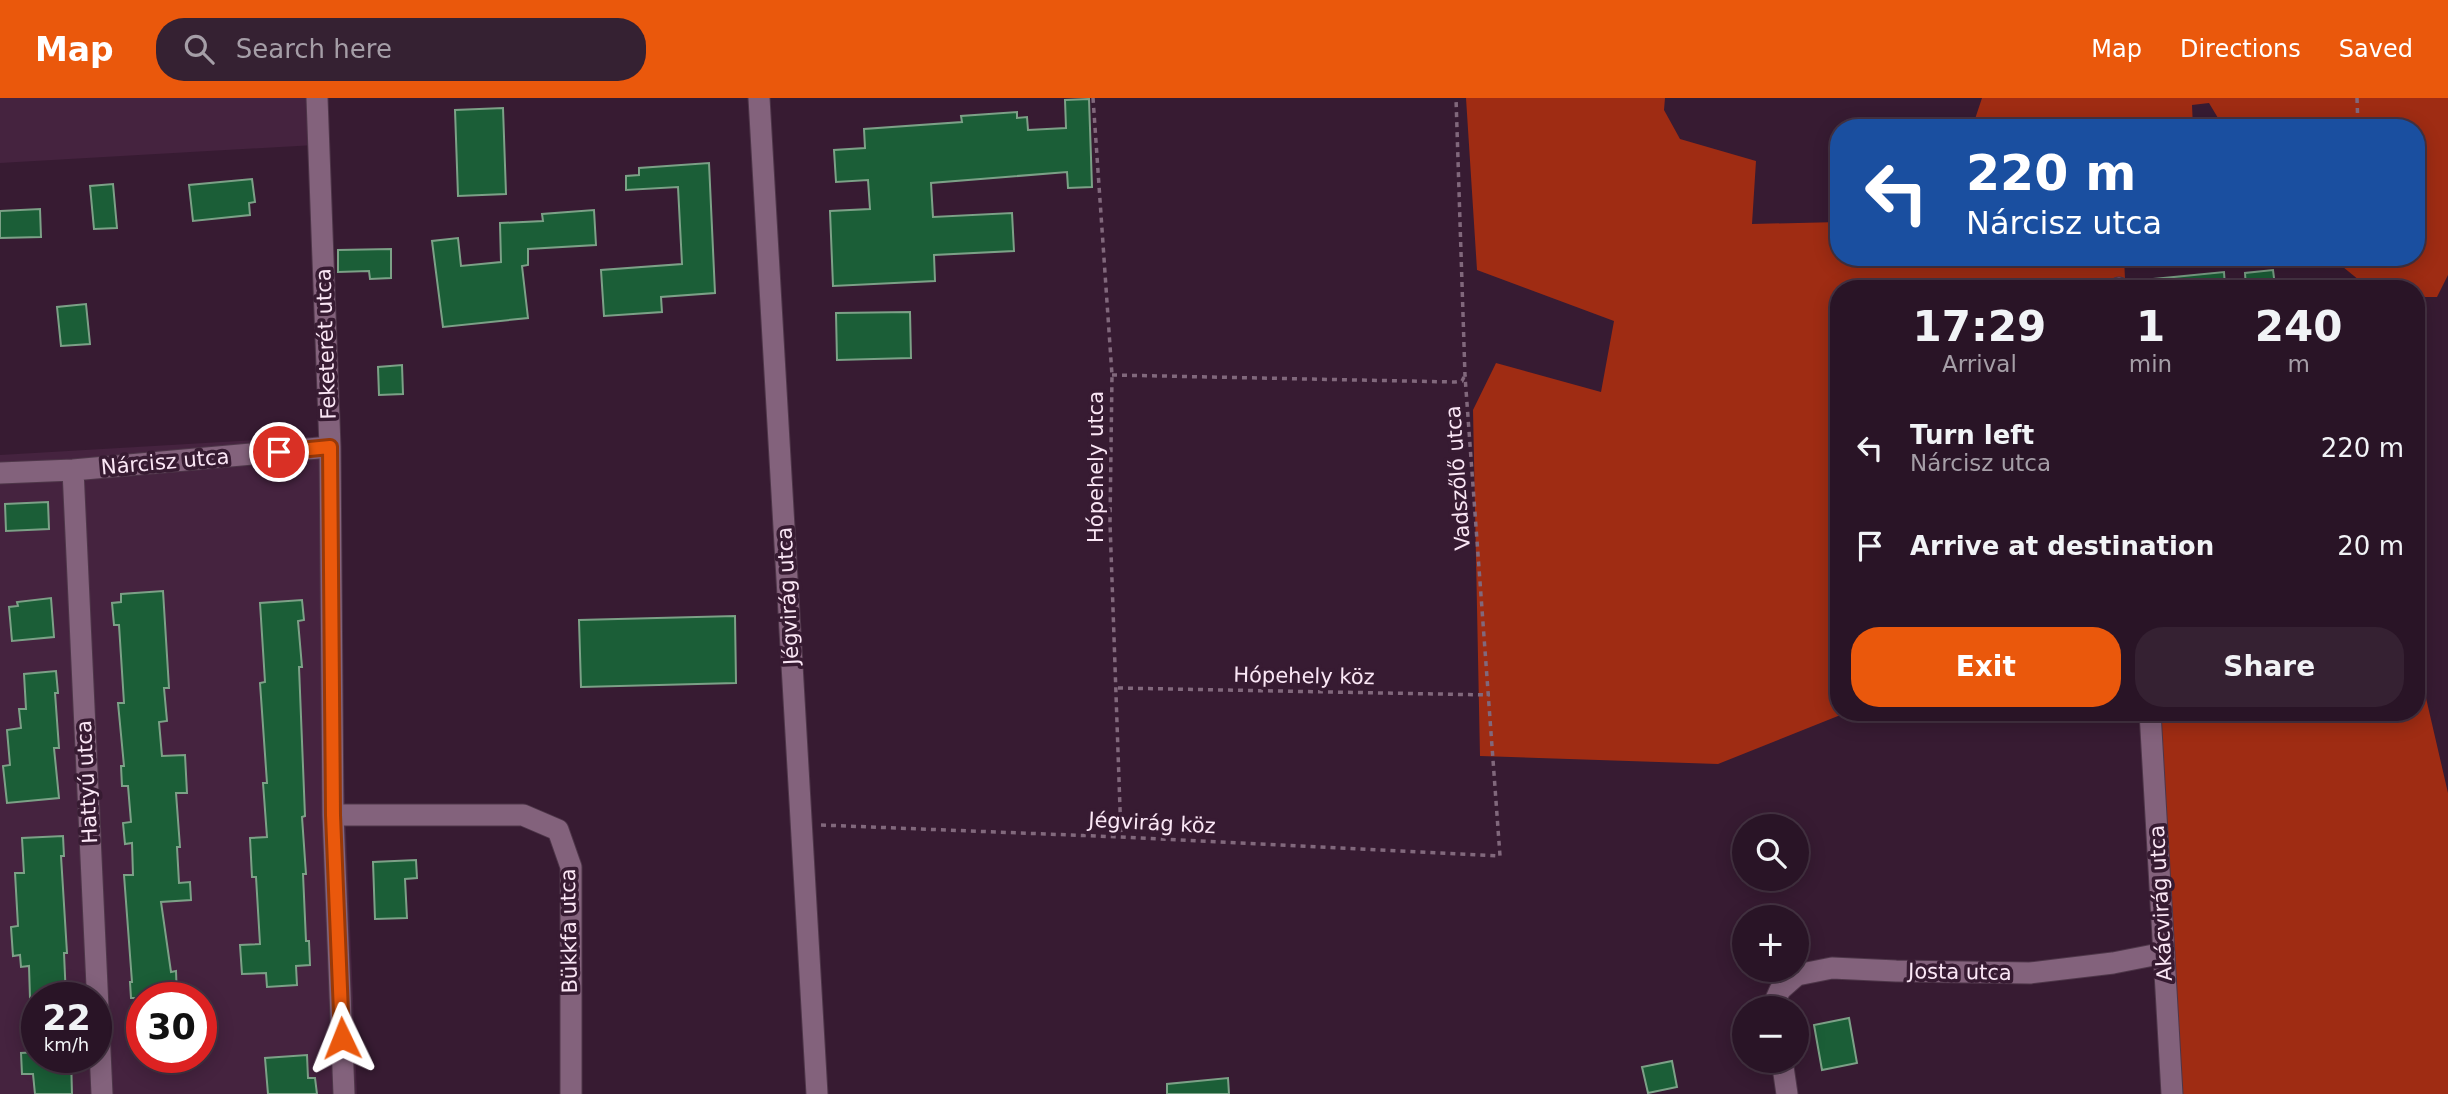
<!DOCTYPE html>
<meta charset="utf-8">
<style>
:root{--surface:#291426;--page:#352132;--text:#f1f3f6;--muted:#a59ea7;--line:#453343;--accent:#ea580c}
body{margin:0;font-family:"DejaVu Sans",sans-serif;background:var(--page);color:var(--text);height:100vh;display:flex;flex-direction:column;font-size:26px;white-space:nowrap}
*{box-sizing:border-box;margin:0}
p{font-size:23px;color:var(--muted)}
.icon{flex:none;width:38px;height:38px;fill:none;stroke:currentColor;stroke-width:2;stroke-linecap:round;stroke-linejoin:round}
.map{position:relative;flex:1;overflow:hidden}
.sheet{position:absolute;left:1830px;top:182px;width:595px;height:441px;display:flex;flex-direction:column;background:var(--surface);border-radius:28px;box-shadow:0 4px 18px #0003,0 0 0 2px var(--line)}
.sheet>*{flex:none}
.banner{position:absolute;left:1830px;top:21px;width:595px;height:147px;border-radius:28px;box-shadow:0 4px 18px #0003,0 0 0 2px var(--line);background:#1a4fa0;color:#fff;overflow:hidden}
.tools{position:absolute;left:1732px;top:716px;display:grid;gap:14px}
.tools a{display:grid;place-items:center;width:77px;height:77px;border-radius:50%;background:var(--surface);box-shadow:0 4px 18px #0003,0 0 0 2px var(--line);font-size:35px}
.speed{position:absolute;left:21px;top:884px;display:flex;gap:14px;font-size:35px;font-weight:700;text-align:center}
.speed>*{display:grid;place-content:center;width:91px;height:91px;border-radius:50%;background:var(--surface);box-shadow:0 4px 18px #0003,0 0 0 2px var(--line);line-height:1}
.speed small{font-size:18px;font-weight:400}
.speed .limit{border:10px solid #d22;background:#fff;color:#111}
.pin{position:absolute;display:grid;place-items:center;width:60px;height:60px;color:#fff;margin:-30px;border:4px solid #fff;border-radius:50%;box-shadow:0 2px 7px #0007}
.me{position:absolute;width:77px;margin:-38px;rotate:358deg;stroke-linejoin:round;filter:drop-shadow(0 0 5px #0008)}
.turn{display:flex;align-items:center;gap:24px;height:147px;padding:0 21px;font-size:32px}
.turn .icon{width:91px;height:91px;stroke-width:2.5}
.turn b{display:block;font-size:49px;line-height:60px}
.eta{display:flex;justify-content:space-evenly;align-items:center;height:119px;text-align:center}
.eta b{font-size:42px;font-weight:700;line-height:49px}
.action{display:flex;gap:14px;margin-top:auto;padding:14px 21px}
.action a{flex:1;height:80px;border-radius:28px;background:var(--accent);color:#fff;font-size:28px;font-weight:700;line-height:80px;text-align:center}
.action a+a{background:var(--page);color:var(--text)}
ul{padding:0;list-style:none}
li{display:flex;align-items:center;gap:21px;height:98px;padding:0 21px}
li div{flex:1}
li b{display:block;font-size:26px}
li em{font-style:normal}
header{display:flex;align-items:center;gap:42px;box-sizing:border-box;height:98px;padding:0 35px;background:var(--accent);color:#fff}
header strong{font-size:33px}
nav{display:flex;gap:38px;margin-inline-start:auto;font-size:24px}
.search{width:490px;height:63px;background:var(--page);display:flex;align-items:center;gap:18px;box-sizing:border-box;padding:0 24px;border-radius:28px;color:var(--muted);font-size:26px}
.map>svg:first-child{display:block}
.built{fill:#45233f;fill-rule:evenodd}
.forest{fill:#9f2c13}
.building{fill:#1b5e37;stroke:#7ca187;stroke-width:2}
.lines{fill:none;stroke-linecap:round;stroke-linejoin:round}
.minor-casing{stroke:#4e3649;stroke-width:23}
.path{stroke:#81687c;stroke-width:3.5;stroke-dasharray:5 5;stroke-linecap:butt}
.minor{stroke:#83627c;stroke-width:21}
.route-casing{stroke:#983908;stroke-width:18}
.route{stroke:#ea580c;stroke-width:12}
.labels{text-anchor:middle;stroke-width:7;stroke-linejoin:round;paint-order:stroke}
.street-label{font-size:21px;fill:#fae6f5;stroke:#371b32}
</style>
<header>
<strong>Map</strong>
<div class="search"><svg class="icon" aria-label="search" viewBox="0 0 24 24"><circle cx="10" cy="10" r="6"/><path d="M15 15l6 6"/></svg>Search here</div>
<nav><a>Map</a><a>Directions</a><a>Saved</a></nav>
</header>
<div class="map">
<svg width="2448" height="996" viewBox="0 0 2448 996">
<rect width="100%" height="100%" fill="#371b32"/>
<path class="built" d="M0 0H317L315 47 0 65Z
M308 339 330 349 357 996H0V357ZM37 900H96V959H37ZM142 900H201V959H142Z"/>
<path class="forest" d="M1466 0H1665L1664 12 1680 41 1756 63 1752 126 1839 124V159H2124L2125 181 2068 191H1839V614H1848L1718 666 1480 658 1473 312 1496 265 1601 294 1614 223 1477 172Z
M1982 0H2448V177L2437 199H2417V191H2370L2343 169 2338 159H2417V30H2224L2209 5 2192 7 2193 30H1972Z
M2417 561 2448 695V996H2179L2156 614H2417Z"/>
<path class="building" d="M1089 1 1092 89 1068 90 1067 74 931 85 933 119 1012 115 1014 153 934 157 935 183 833 188 830 113 870 111 868 82 836 84 834 52 865 50 864 31 962 24 961 18 1017 14V20L1027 19 1028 32 1066 30 1065 2Z
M503 10 506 96 458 98 455 12Z
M709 65 715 195 661 199 662 214 604 218 601 172 682 166 678 89 626 92V78L639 77V70Z
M252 81 255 104 249 105 250 117 193 123 189 87Z
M113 86 117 130 94 131 90 88Z
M40 111 41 139 0 140V113Z
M594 112 596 147 528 151V167L522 168 528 220 443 229 432 143 458 140 461 168 501 164 500 125 543 123 542 116Z
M391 151V180L370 181 369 173 338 174V152Z
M2273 172 2275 188 2246 190 2245 175Z
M2224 174 2225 189 2155 191 2154 181Z
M86 206 90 246 61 248 57 209Z
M910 214 911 260 837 262 836 215Z
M402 267 403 296 379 297 378 269Z
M48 404 49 431 6 433 5 406Z
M163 493 169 590H164L167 623 159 624 162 658 185 657 187 695H176L180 749H177L179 785 190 784 191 802 161 804 171 874 176 873 177 900H131L130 884H132L124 777H133L132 745 125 746 123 725 131 724 128 688H122L121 668H124L118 605H124L119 527H114L112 505 121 504V496Z
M51 500 54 539 12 543 9 509 18 508 17 504Z
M302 502 304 522 298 523 302 569H299L305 718 302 719 306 776H303L306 843H309L310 867 296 868 297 887 267 889 266 875 242 876 240 847 260 846 256 779H252L250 740 267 739 263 685H267L260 585 265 584 260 505Z
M735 518 736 585 581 589 579 522Z
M56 573 58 595H55L59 650H54L59 700 7 705 3 668 10 667 7 632 21 630 19 611H26L24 576Z
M63 738 64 758H61L67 855H64L66 900H30L29 868 21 869 20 857 13 858 11 829 18 828 15 775H24L22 740Z
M416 762 417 780 405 781 407 820 375 821 373 764Z
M1849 920 1857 965 1822 972 1814 927Z
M37 954V959H71L72 996H35L33 976H22L21 955Z
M307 957 308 980H315L317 996H268L265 960Z
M1672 963 1677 989 1648 995 1642 969Z
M1228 980 1229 996H1167V986Z"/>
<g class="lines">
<defs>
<path id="minor" d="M317 0 330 349 333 717 344 996
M759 0 817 996
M2119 191V190
M73 372 102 996
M0 375 73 372 330 349
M2150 614 2172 996
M333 717H523L558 732 571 769V996
M1772 910 1780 892 1797 877 1832 870 1896 873 2030 875 2113 865 2164 855
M1782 962 1787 996"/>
</defs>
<use href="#minor" class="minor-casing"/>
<path class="path" d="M1093 0 1112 277 1110 425 1121 739
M2357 0 2358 30
M1112 277 1455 284 1462 283 1464 279
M1118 590 1490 597
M821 727 1121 739 1500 758 1465 278 1456 0"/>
<use href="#minor" class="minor"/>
</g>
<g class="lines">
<defs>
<path id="route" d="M279 354 330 349 333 717 342 940"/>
</defs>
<use href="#route" class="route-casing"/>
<use href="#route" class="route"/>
</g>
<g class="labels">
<g class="street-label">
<text transform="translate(326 246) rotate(-92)" y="7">Feketerét utca</text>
<text transform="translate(165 364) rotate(-5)" y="7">Nárcisz utca</text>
<text transform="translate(1096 369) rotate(-90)" y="7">Hópehely utca</text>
<text transform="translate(1458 380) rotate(-94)" y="7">Vadszőlő utca</text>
<text transform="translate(788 498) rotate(-93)" y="7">Jégvirág utca</text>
<text transform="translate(1304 578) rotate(1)" y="7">Hópehely köz</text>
<text transform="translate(87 684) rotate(-93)" y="7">Hattyú utca</text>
<text transform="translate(1152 725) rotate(3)" y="7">Jégvirág köz</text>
<text transform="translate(2161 805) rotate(-93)" y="7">Akácvirág utca</text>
<text transform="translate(569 833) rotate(-91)" y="7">Bükkfa utca</text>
<text transform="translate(1960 874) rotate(1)" y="7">Josta utca</text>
</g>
</g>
</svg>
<div class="tools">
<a><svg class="icon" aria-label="search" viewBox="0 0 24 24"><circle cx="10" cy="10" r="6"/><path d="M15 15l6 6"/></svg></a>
<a>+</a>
<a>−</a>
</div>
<div class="speed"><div>22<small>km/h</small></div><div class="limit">30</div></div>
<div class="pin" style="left:279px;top:354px;background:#d93025"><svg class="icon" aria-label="arrive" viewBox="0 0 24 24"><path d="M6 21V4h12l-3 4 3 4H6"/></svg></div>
<svg class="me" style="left:342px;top:940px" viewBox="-20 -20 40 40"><path d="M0-17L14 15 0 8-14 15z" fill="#ea580c" stroke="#fff" stroke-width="4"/></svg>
<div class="banner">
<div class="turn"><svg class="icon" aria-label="left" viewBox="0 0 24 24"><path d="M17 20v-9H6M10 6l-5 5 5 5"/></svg><div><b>220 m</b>Nárcisz utca</div></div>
</div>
<section class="sheet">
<div class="eta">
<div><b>17:29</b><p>Arrival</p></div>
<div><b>1</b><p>min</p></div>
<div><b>240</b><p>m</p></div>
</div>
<ul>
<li><svg class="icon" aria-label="left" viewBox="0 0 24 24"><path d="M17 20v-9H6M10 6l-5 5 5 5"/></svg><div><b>Turn left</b><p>Nárcisz utca</p></div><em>220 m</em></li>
<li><svg class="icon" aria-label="arrive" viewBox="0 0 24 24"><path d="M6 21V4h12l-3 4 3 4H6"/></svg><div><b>Arrive at destination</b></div><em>20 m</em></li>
</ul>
<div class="action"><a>Exit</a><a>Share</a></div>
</section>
</div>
